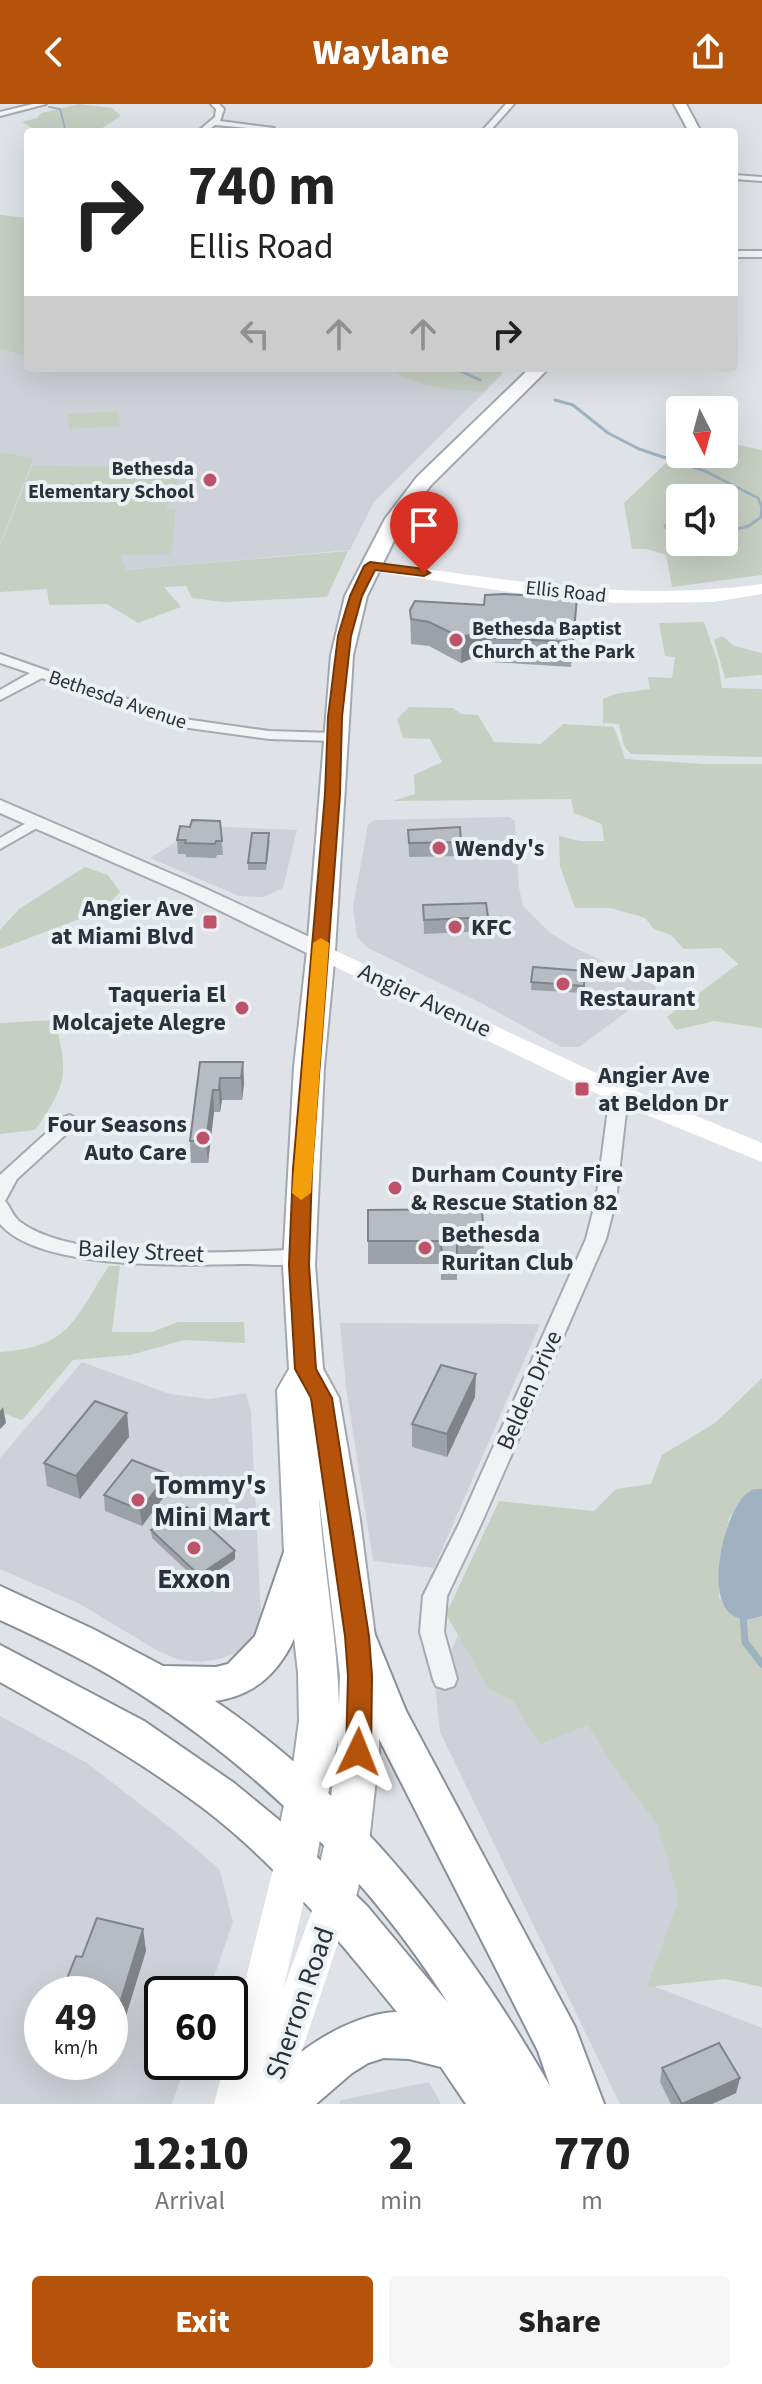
<!DOCTYPE html>
<style>
:root{--surface:#fff;--page:#f6f6f6;--text:#222;--muted:#767676;--accent:#b45309}
body{margin:0;font-family:"Source Sans 3",sans-serif;background:var(--page);color:var(--text);height:100vh;display:flex;flex-direction:column;font-size:30px;white-space:nowrap}
*{box-sizing:border-box;margin:0}
p{font-size:26px;color:var(--muted)}
.icon{flex:none;width:44px;height:44px;fill:none;stroke:currentColor;stroke-width:2;stroke-linecap:round;stroke-linejoin:round}
.map{position:relative;height:2000px;overflow:hidden}
.details{display:flex;flex-direction:column;background:var(--surface);flex:1}
.details>*{flex:none}
.banner{position:absolute;left:24px;top:24px;width:714px;height:244px;border-radius:8px;box-shadow:0 8px 32px #0002;background:#fff;color:var(--text);overflow:hidden}
.needle{width:52px;rotate:174deg}
.tools{position:absolute;left:666px;top:292px;display:grid;gap:16px}
.tools a{display:grid;place-items:center;width:72px;height:72px;border-radius:8px;background:var(--surface);box-shadow:0 8px 32px #0002;font-size:40px}
.speed{position:absolute;left:24px;top:1872px;display:flex;gap:16px;font-size:40px;font-weight:700;text-align:center}
.speed>*{display:grid;place-content:center;width:104px;height:104px;border-radius:50%;background:var(--surface);box-shadow:0 8px 32px #0002;line-height:1}
.speed small{font-size:20px;font-weight:400}
.speed .limit{border:4px solid #111;border-radius:12px;background:#fff;color:#111}
.pin{position:absolute;display:grid;place-items:center;width:68px;height:68px;color:#fff;margin:-82px -34px;border-radius:50% 50% 50% 0;rotate:-45deg;box-shadow:0 0 8px #0007}
.pin .icon{rotate:45deg}
.me{position:absolute;width:88px;margin:-44px;rotate:2deg;stroke-linejoin:round;filter:drop-shadow(0 0 6px #0008)}
.turn{display:flex;align-items:center;gap:28px;height:168px;padding:0 32px;font-size:36px}
.turn .icon{width:104px;height:104px;stroke-width:2.5}
.turn b{display:block;font-size:56px;line-height:68px}
.lanes{display:flex;align-items:center;height:76px;padding:0 32px;background:#0003;justify-content:center;gap:40px;direction:ltr}
.lanes .off{opacity:.35}
.eta{display:flex;justify-content:space-evenly;align-items:center;height:136px;text-align:center}
.eta b{font-size:48px;font-weight:800;line-height:56px}
.action{display:flex;gap:16px;margin-top:auto;padding:16px 32px}
.action a{flex:1;height:92px;border-radius:8px;background:var(--accent);color:#fff;font-size:32px;font-weight:800;line-height:92px;text-align:center}
.action a+a{background:var(--page);color:var(--text)}
header{display:flex;justify-content:space-between;align-items:center;height:104px;padding:0 32px;background:var(--accent);color:#fff;font-size:36px;font-weight:800}
.map>svg:first-child{display:block}
.built{fill:#ced2d8;fill-rule:evenodd}
.green{fill:#c6cfc1;fill-rule:evenodd}
.water{fill:#9eb2c2}
.lines{fill:none;stroke-linecap:round;stroke-linejoin:round}
.stream-far2{stroke:#9eb2c2;stroke-width:2}
.stream-far1{stroke:#9eb2c2;stroke-width:3}
.stream{stroke:#9eb2c2;stroke-width:7}
.minor-casing{stroke:#a5aab0;stroke-width:4}
.tertiary-casing{stroke:#a5aab0;stroke-width:4}
.primary-casing{stroke:#a0a8b1;stroke-width:4}
.trunk-casing{stroke:#88919b;stroke-width:4}
.minor{fill:#f1f3f5;fill-rule:evenodd}
.tertiary{fill:#f1f3f5;fill-rule:evenodd}
.secondary{fill:#fff;fill-rule:evenodd}
.primary{fill:#fff;fill-rule:evenodd}
.trunk{fill:#fff;fill-rule:evenodd}
.wall{fill:#9da2a8}
.shaded-wall{fill:#808488}
.building{fill:#b7bcc3;stroke:#808488;stroke-width:2}
.route{fill:#b45309;stroke:#753606;stroke-width:2}
.slow{fill:#f59e0b}
.poi-dot{fill:#bd526a;stroke:#eef1f4;stroke-width:3}
.labels{text-anchor:middle;stroke-width:8;stroke-linejoin:round;paint-order:stroke}
.far-poi-label{font-size:20px;font-weight:bold;fill:#2a323c;stroke:#eef1f4;text-anchor:end}
.far-street-label{font-size:20px;fill:#2a323c;stroke:#eef1f4}
.poi-label{font-size:24px;font-weight:bold;fill:#2a323c;stroke:#eef1f4;text-anchor:start}
.street-label{font-size:24px;fill:#2a323c;stroke:#eef1f4}
.near-poi-label{font-size:28px;font-weight:bold;fill:#2a323c;stroke:#eef1f4;text-anchor:start}
.near-street-label{font-size:28px;fill:#2a323c;stroke:#eef1f4}
</style>
<header><svg class="icon" aria-label="back" viewBox="0 0 24 24"><path d="M15 5l-7 7 7 7"/></svg>Waylane<svg class="icon" aria-label="share" viewBox="0 0 24 24"><path d="M12 15V3M7 8l5-5 5 5M5 13v7h14v-7"/></svg></header>
<div class="map">
<svg width="762" height="2000" viewBox="0 0 762 2000">
<rect width="100%" height="100%" fill="#dfe3e7"/>
<path class="built" d="M0 245 28 253V264H459L503 270 374 398 350 446 126 466 0 447V439L34 355 0 348Z
M509 713 515 717 519 784 523 802 549 828 573 843 656 882 655 887 579 943H561L481 899 368 844 357 833 353 803 368 721 374 716Z
M201 722 297 726 283 784 264 793 239 792 150 754Z
M340 1219 540 1220 434 1464 373 1457 346 1284Z
M82 1258 170 1290 210 1295 246 1289 251 1308 261 1511 255 1531 241 1547 220 1555 201 1558 180 1556 158 1547 80 1500 0 1465V1354Z
M512 1411 762 1515V1569L656 1883 762 1924V2000H620L440 1628 435 1582Z
M0 1612 87 1659 176 1728 220 1766 233 1818 208 1890H162V1958H186L172 2000H0ZM42 1890H110V1958H42Z
M429 1978 441 2000H339L341 1996Z"/>
<path class="green" d="M79 0 112 4 121 12 96 28H40L22 18 37 14 41 9Z
M0 111 28 114V253L0 245Z
M388 264H507L481 288C448 285 416 283 388 264Z
M118 307 120 322 69 325 68 310Z
M680 338V350H724V338L762 346V471L672 483 666 451 647 445H632L624 399 666 359 667 346ZM680 394H724V428L728 434 725 443 686 446 671 441 663 421 680 416Z
M0 348 34 354 0 439Z
M33 361 182 365 166 405H175L174 435 170 450 120 451 126 466 348 447 327 493 224 498 192 494 186 482 164 483 181 503 138 519 107 500 49 501 47 485 0 488V443Z
M704 518 718 559 722 584 762 585V653L631 650 624 642 619 620 603 619V595L615 590 650 585 648 573 672 574 675 553 665 552 659 519Z
M722 532 734 542 762 549V571L725 574 714 536Z
M409 603 453 604 461 610 478 611 494 638 541 640 563 620 614 623 625 655 704 660H762V924L714 917 676 926 667 913 738 860 721 844 684 845 671 831 654 825 645 814 611 804H575L560 762 559 732 580 737H604L602 720 574 709 571 695 393 697 415 690 414 671 442 658 430 635 403 634 397 615Z
M85 763 108 771 120 788 103 806 0 845V826L19 805Z
M54 916C70 969 66 982 35 1026L0 1030V919Z
M109 1162H120L112 1228H152L178 1218H244L245 1239 185 1236 130 1251 73 1256 22 1316 0 1308V1248C71 1243 73 1216 109 1162Z
M762 1274V1385L749 1387 729 1414 721 1452 719 1494 751 1516 762 1512V1883L725 1875 647 1883 679 1795 657 1720 610 1657 588 1621 540 1640 513 1597 489 1585 446 1510 499 1397 594 1407 616 1385 651 1380 662 1351 715 1319Z"/>
<path class="water" d="M680 416V438H724V428L730 440 709 445 674 443 663 421Z
M762 1385V1512C691 1537 722 1401 750 1387 753 1385 758 1385 762 1385Z"/>
<g class="lines">
<path class="stream-far2" d="M49 3 60 5 66 28"/>
<path class="stream-far1" d="M454 264 480 276
M555 296 573 301 608 329 639 345 705 367 758 394 762 403 761 413 749 422 724 428"/>
<path class="stream" d="M743 1511 745 1538 762 1560"/>
<defs>
<path id="minor" d="M33 0H46L0 12V8Z
M211 0H219L224 5 220 17 274 24 270 26 215 21 206 28H197L215 13 216 5Z
M506 0H514L489 28H481Z
M734 71 762 73V77L734 75Z
M734 147H762V153H734Z
M0 550 184 615 269 627 334 629 341 633 334 637 269 635 182 623 42 574 0 596V586L30 569 0 559Z
M37 713 42 715V721L0 745V734Z
M619 984 628 990 616 1096 606 1135 481 1420 447 1492 444 1528 457 1575 454 1582 445 1585 436 1582 433 1575 420 1528 423 1492 459 1420 586 1135 596 1096 610 990Z
M70 1011 79 1017 76 1021 17 1075 5 1097C10 1102 12 1111 19 1117 74 1160 229 1147 299 1146L306 1148 309 1153 306 1158C287 1163 264 1160 245 1160 186 1161 40 1167 0 1120V1071L64 1013Z"/>
<path id="tertiary" d="M0 696 202 783 329 842 332 847 329 852H313L188 791 0 709Z"/>
<path id="primary" d="M674 0H686L701 28H689Z
M530 264H549L431 381 404 416 367 492 353 551 335 847 324 963 315 1161 323 1265 339 1294 360 1416 380 1572 379 1648 369 1738 355 1797 349 1811 333 1817 317 1811 311 1797 325 1738 337 1648 338 1634 316 1758 309 1772 294 1778 279 1772 272 1758 294 1654 299 1617 298 1568 284 1448 277 1286 289 1265 283 1161 294 963 307 847 331 551 345 492 385 415 417 373ZM319 1393 340 1572 339 1601C337 1531 323 1462 319 1393Z"/>
<path id="trunk" d="M303 1433 316 1437 322 1448C304 1510 292 1587 215 1597 358 1694 464 1834 550 1982L538 1947 373 1623 337 1532 343 1521 357 1516 371 1521 406 1607 575 1923 604 2000H466L441 1963 409 1955 384 1954 368 1959 352 1969 316 2000H257C275 1956 349 1909 397 1908 339 1836 278 1761 203 1704 139 1656 70 1617 0 1578V1541L144 1617 234 1679 279 1716 367 1802 448 1899C371 1777 262 1668 140 1590 96 1561 48 1538 0 1516V1482L93 1525 163 1562 216 1563 228 1560 255 1532 284 1448 290 1437Z"/>
</defs>
<use href="#minor" class="minor-casing"/>
<use href="#tertiary" class="tertiary-casing"/>
<use href="#primary" class="primary-casing"/>
<use href="#trunk" class="trunk-casing"/>
<use href="#minor" class="minor"/>
<use href="#tertiary" class="tertiary"/>
<path class="secondary" d="M370 457C503 475 627 499 762 480V490L713 498 615 499 517 489 364 466 361 462 364 458Z
M321 840 628 984 762 1039V1058L610 996 313 852 309 847 313 842Z
M294 1741 307 1746 313 1758 283 1886 320 1785 333 1779 346 1785 352 1797 284 2000H214L225 1958H230V1938L275 1758 281 1746Z"/>
<use href="#primary" class="primary"/>
<use href="#trunk" class="trunk"/>
</g>
<path class="wall" d="M577 494 571 563 490 558V547L461 559 429 542 411 540 410 506Z
M220 717 223 751H217L216 754 186 753V750H178L177 736 190 723Z
M408 726 461 738V752L409 753Z
M270 736 266 766H248V759Z
M423 801 488 813 487 827 424 830Z
M533 863 585 867 584 889 531 886Z
M200 958H243L244 980 242 996H222L220 1008H214L208 1059H191L190 1037Z
M368 1106 484 1137 483 1159 457 1160V1176H441V1160H368Z
M475 1293 447 1353 412 1343V1320Z
M127 1309 129 1333 80 1395 47 1382 44 1359Z
M169 1386 142 1422 105 1407 104 1391Z
M151 1426 235 1447V1455L200 1479 152 1434Z
M143 1825 146 1847 119 1934 110 1931V1890L82 1853Z
M662 1964 740 1974 736 1989 712 2000H671L660 1978Z"/>
<path class="shaded-wall" d="M492 521 490 547 461 559 462 534Z
M243 958 244 980 242 996 241 974Z
M220 974 222 996 220 1008 219 986Z
M213 986 214 1008 208 1059 206 1037Z
M476 1270 475 1293 447 1353V1330Z
M3 1303 6 1319 0 1325V1307Z
M127 1309 129 1333 80 1395 76 1372Z
M168 1370 169 1386 142 1422 140 1406Z
M235 1447V1455L200 1479 199 1471Z
M143 1825 146 1847 119 1934 116 1912Z
M740 1974 736 1989 712 2000H682Z"/>
<path class="building" d="M504 490 577 494 573 538 491 534 492 521 462 534 429 518 411 515 410 506 415 497 484 501 485 491Z
M192 716 220 717 222 737H216L215 740 185 739 186 736H177L180 722 190 723Z
M460 723 461 738 409 739 408 726Z
M252 729H269L266 759H248Z
M486 799 488 813 424 816 423 801Z
M533 863 585 867 584 882 531 878Z
M200 958H243L241 974H220L219 986H213L206 1037H190Z
M482 1105 484 1137H457V1153H442L441 1137H368V1106Z
M441 1261 476 1270 447 1330 412 1320Z
M95 1297 127 1309 76 1372 44 1359Z
M132 1356 168 1370 140 1406 104 1391Z
M187 1403 235 1447 199 1471 151 1426Z
M97 1814 143 1825 116 1912 110 1910V1890H61L76 1852 82 1853Z
M719 1939 740 1974 682 2000 662 1964Z"/>
<path class="route" d="M370 458 424 465 430 469 424 472 375 466 362 492 351 532 342 613 340 690 312 1065 309 1161 316 1265 332 1294 369 1532 372 1572 371 1648 367 1656 358 1659 350 1656 346 1648 348 1572 345 1532 311 1294 295 1265 289 1161 293 1065 325 690 328 613 338 532 350 492 364 462Z"/>
<path class="slow" d="M321 834 329 839 311 1089 301 1096 292 1089 313 839Z"/>
<g class="poi-dot">
<circle cx="210" cy="376" r="8"/>
<circle cx="456" cy="536" r="8"/>
<circle cx="439" cy="744" r="8"/>
<rect x="202" y="810" width="16" height="16" rx="4"/>
<circle cx="455" cy="823" r="8"/>
<circle cx="563" cy="880" r="8"/>
<circle cx="242" cy="904" r="8"/>
<rect x="574" y="977" width="16" height="16" rx="4"/>
<circle cx="203" cy="1034" r="8"/>
<circle cx="395" cy="1084" r="8"/>
<circle cx="425" cy="1144" r="8"/>
<circle cx="138" cy="1396" r="8"/>
<circle cx="194" cy="1444" r="8"/>
</g>
<g class="labels">
<g class="far-poi-label">
<text x="194" y="371">Bethesda<tspan x="194" dy="23">Elementary School</tspan></text>
<text x="472" y="531" text-anchor="start">Bethesda Baptist<tspan x="472" dy="23">Church at the Park</tspan></text>
</g>
<g class="far-street-label">
<text transform="translate(566 487) rotate(6)" y="7">Ellis Road</text>
<text transform="translate(118 595) rotate(19)" y="7">Bethesda Avenue</text>
</g>
<g class="poi-label">
<text x="455" y="752">Wendy's</text>
<text x="194" y="812" text-anchor="end">Angier Ave<tspan x="194" dy="28">at Miami Blvd</tspan></text>
<text x="471" y="831">KFC</text>
<text x="579" y="874">New Japan<tspan x="579" dy="28">Restaurant</tspan></text>
<text x="226" y="898" text-anchor="end">Taqueria El<tspan x="226" dy="28">Molcajete Alegre</tspan></text>
<text x="598" y="979">Angier Ave<tspan x="598" dy="28">at Beldon Dr</tspan></text>
<text x="187" y="1028" text-anchor="end">Four Seasons<tspan x="187" dy="28">Auto Care</tspan></text>
<text x="411" y="1078">Durham County Fire<tspan x="411" dy="28">&amp; Rescue Station 82</tspan></text>
<text x="441" y="1138">Bethesda<tspan x="441" dy="28">Ruritan Club</tspan></text>
</g>
<g class="street-label">
<text transform="translate(425 896) rotate(25)" y="8">Angier Avenue</text>
<text transform="translate(141 1147) rotate(3)" y="8">Bailey Street</text>
<text transform="translate(529 1286) rotate(-66)" y="8">Belden Drive</text>
</g>
<g class="near-poi-label">
<text x="154" y="1390">Tommy's<tspan x="154" dy="32">Mini Mart</tspan></text>
<text x="194" y="1484" text-anchor="middle">Exxon</text>
</g>
<g class="near-street-label">
<text transform="translate(299 1899) rotate(-71)" y="10">Sherron Road</text>
</g>
</g>
</svg>
<div class="tools">
<a><svg class="needle" viewBox="-14 -14 28 28"><path d="M0-13l5 13h-10z" fill="#e53935"/><path d="M0 13l5-13h-10z" fill="#767676"/></svg></a>
<a><svg class="icon" aria-label="sound" viewBox="0 0 24 24"><path d="M4 9h4l5-4v14l-5-4H4zM17 9q2 3 0 6"/></svg></a>
</div>
<div class="speed"><div>49<small>km/h</small></div><div class="limit">60</div></div>
<div class="pin" style="left:424px;top:469px;background:#d93025"><svg class="icon" aria-label="arrive" viewBox="0 0 24 24"><path d="M6 21V4h12l-3 4 3 4H6"/></svg></div>
<svg class="me" style="left:358px;top:1648px" viewBox="-20 -20 40 40"><path d="M0-17L14 15 0 8-14 15z" fill="#b45309" stroke="#fff" stroke-width="4"/></svg>
<div class="banner">
<div class="turn"><svg class="icon" aria-label="right" viewBox="0 0 24 24"><path d="M7 20v-9h11M14 6l5 5-5 5"/></svg><div><b>740 m</b>Ellis Road</div></div>
<div class="lanes"><svg class="icon off" aria-label="left" viewBox="0 0 24 24"><path d="M17 20v-9H6M10 6l-5 5 5 5"/></svg><svg class="icon off" aria-label="ahead" viewBox="0 0 24 24"><path d="M12 20V5M6 11l6-6 6 6"/></svg><svg class="icon off" aria-label="ahead" viewBox="0 0 24 24"><path d="M12 20V5M6 11l6-6 6 6"/></svg><svg class="icon" aria-label="right" viewBox="0 0 24 24"><path d="M7 20v-9h11M14 6l5 5-5 5"/></svg></div>
</div>
</div>
<section class="details">
<div class="eta">
<div><b>12:10</b><p>Arrival</p></div>
<div><b>2</b><p>min</p></div>
<div><b>770</b><p>m</p></div>
</div>
<div class="action"><a>Exit</a><a>Share</a></div>
</section>
